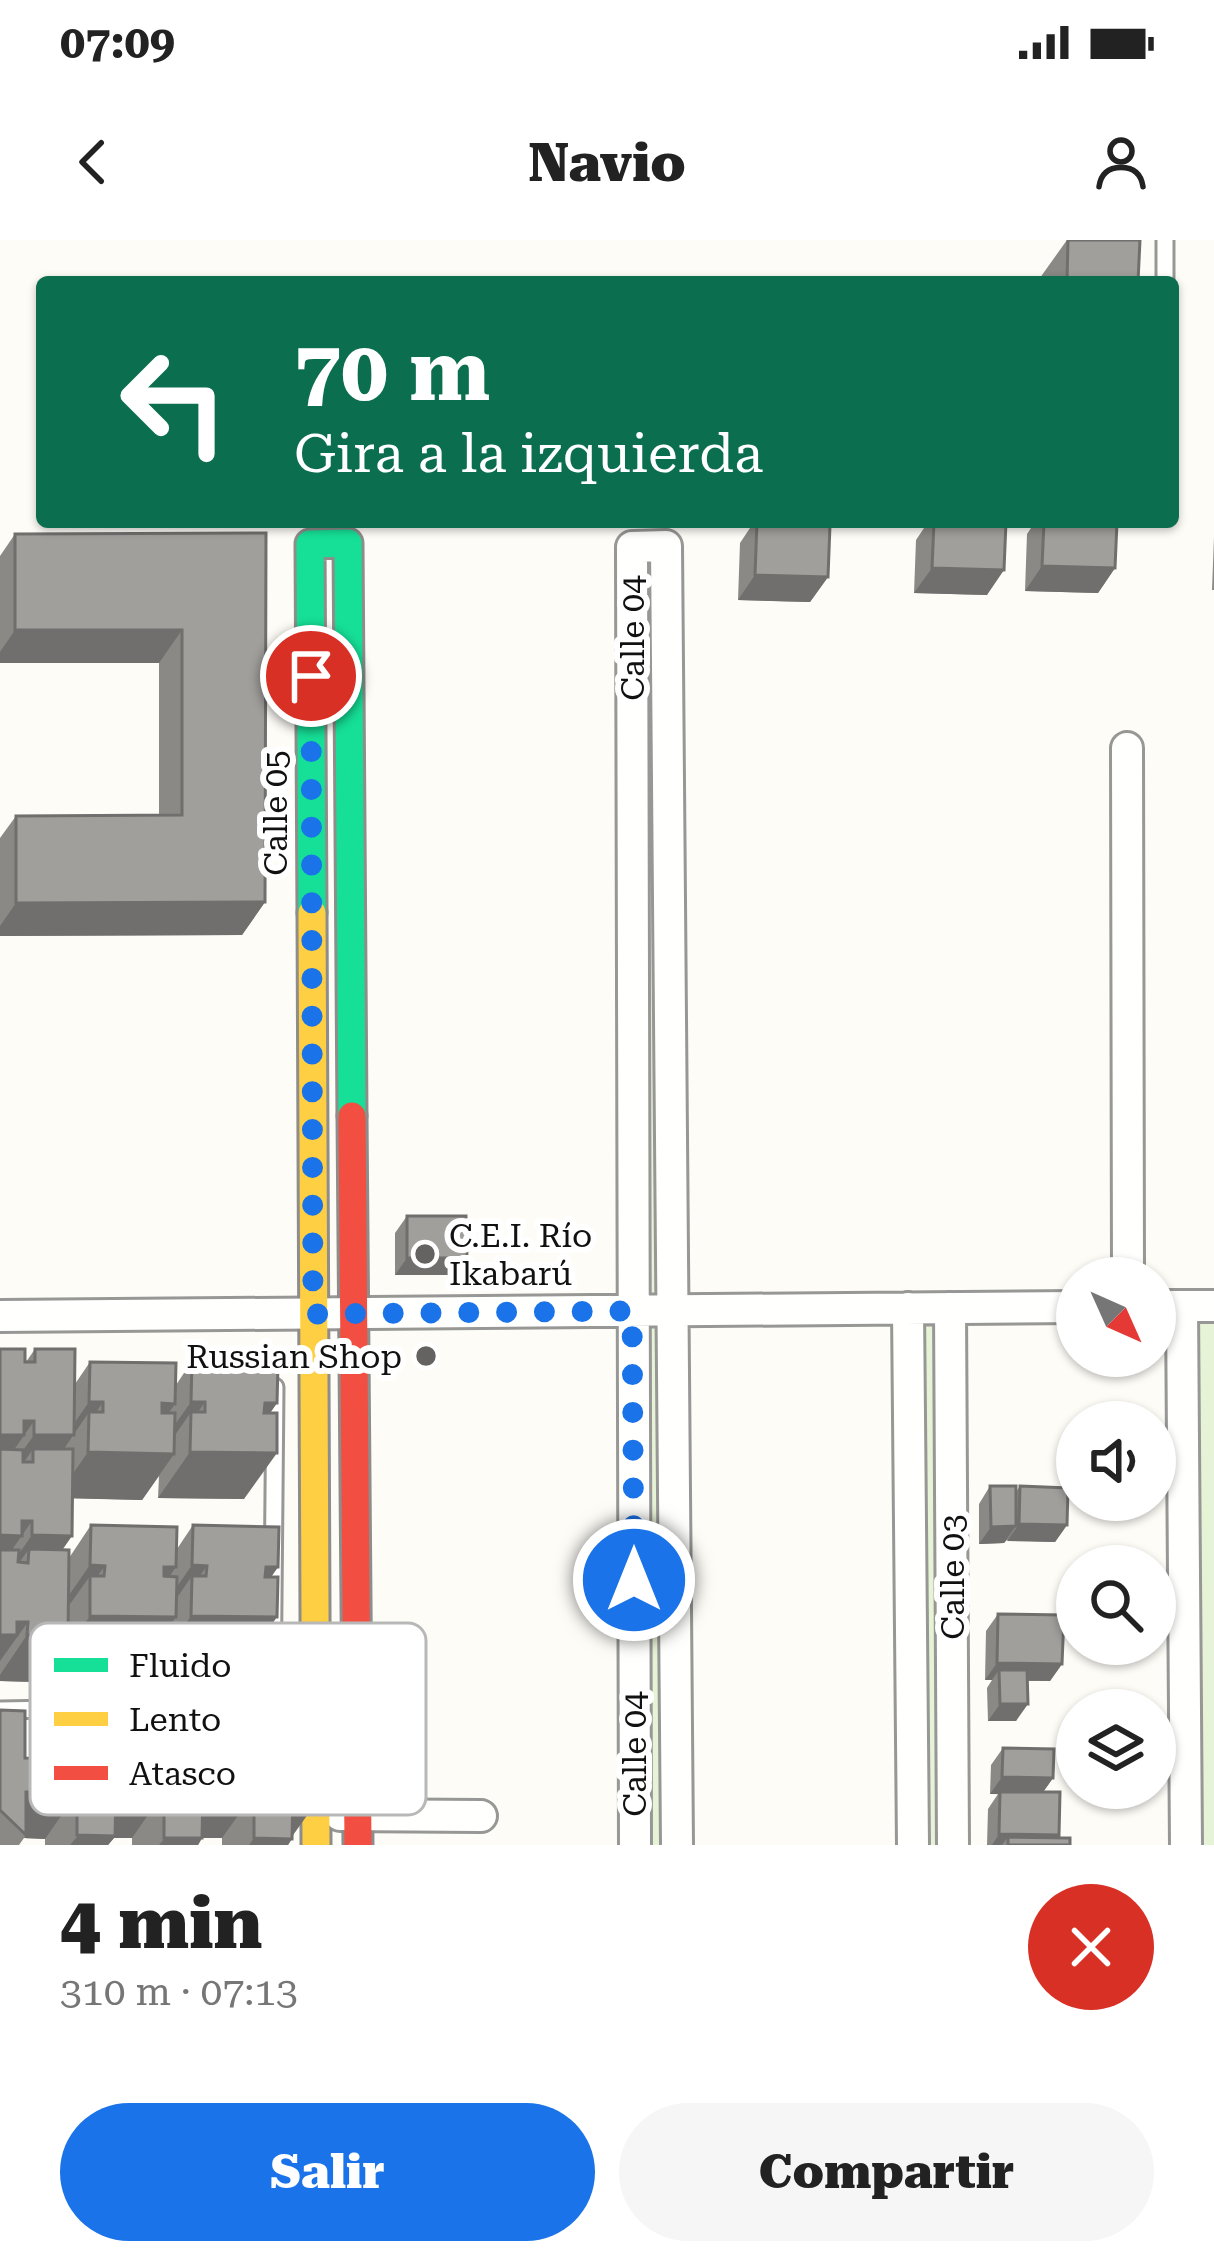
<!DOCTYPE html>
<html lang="es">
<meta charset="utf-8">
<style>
:root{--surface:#fff;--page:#f6f6f6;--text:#222;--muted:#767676;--accent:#1a73e8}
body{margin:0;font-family:"Roboto Serif",serif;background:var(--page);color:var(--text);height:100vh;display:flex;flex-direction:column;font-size:45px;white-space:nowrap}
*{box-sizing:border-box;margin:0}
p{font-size:39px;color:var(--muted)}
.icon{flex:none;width:66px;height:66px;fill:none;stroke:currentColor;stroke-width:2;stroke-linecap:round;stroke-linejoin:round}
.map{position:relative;height:1605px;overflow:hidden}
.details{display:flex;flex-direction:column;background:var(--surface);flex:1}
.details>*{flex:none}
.banner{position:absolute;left:36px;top:36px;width:1143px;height:252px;border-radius:12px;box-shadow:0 3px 9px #0004;background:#0b6e4f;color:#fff;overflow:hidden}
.needle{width:78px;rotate:135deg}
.tools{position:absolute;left:1056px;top:1017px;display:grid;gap:24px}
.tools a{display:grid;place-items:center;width:120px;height:120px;border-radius:50%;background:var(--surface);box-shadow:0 3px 9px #0004;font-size:60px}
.pin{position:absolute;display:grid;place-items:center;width:102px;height:102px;color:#fff;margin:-51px;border:6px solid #fff;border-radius:50%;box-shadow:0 3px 12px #0007}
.me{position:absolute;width:132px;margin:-66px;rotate:0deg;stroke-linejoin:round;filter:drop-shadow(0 0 9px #0008)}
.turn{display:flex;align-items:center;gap:42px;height:252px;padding:0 60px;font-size:54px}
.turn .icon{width:156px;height:156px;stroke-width:2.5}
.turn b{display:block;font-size:84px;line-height:102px}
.round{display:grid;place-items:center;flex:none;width:126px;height:126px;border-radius:63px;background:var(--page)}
.summary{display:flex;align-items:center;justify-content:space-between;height:204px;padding:0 60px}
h1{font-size:72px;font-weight:800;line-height:90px}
.button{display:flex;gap:24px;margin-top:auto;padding:24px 60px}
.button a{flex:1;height:138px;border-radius:72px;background:var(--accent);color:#fff;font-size:48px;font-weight:800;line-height:138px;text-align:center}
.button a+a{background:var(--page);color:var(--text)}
.status{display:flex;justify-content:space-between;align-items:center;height:84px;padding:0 60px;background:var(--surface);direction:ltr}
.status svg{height:33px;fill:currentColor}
header{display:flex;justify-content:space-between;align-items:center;height:156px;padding:0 60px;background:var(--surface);font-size:54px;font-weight:800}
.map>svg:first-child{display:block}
.green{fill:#e7f3d7}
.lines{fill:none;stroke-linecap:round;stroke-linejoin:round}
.lane-casing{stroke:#979795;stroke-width:21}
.street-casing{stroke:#979795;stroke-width:36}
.fast-casing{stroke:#8e8d8b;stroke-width:33}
.slow-casing{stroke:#8e8d8b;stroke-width:33}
.jam-casing{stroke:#8e8d8b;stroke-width:33}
.lane{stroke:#fffffe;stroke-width:15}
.street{stroke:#fffffe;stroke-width:30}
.fast{stroke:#16e098;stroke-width:27}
.slow{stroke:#ffcf43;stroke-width:27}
.jam{stroke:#f24e42;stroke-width:27}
.wall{fill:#8a8986}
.shaded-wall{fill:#716f6d}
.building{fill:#a19f9c;stroke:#716f6d;stroke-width:3}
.route{stroke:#1a73e8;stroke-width:21;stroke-dasharray:0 37.8}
.poi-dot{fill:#646362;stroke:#fff;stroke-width:4.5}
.labels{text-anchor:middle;stroke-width:12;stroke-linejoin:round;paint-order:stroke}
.street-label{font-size:33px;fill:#111;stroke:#fff}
.poi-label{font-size:33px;fill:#111;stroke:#fff;text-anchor:start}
.key{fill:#fff;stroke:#b8b8b8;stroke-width:3}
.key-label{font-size:33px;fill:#111}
</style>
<div class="status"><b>07:09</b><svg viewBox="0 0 49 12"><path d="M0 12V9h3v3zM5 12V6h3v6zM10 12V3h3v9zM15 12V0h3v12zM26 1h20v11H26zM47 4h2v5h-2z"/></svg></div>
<header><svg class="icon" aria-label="back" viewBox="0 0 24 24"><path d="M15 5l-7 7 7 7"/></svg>Navio<svg class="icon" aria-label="person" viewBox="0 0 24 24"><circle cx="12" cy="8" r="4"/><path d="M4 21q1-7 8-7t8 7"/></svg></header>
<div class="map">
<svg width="1214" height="1605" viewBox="0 0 1214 1605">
<rect width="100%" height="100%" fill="#fdfcf7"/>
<path class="green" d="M666 306 677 1605H635L632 307Z
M1183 1066H1214V1605H1186Z
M949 1068 953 1605H913L910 1069Z"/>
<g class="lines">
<defs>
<path id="lane" d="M1165 42V0
M0 1470 272 1465 275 1147"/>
<path id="street" d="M1127 508 1128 1038
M1155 1066H1214
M1182 1066 1186 1605
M908 1068 913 1605
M950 1068 953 1605
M0 1076 1077 1067
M340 1575 481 1576
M635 1605 632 307 666 306 677 1605"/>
<path id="fast" d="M312 673 310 304 348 303 352 876"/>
<path id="slow" d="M312 673 316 1605"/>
<path id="jam" d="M352 876 358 1605"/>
</defs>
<use href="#lane" class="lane-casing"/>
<use href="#street" class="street-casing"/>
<use href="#fast" class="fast-casing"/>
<use href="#slow" class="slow-casing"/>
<use href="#jam" class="jam-casing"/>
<use href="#lane" class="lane"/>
<use href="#street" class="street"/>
<use href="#fast" class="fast"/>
<use href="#slow" class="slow"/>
<use href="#jam" class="jam"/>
</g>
<path class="wall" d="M1067 0H1140L1138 42H1037Z
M750 282H822L828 337 810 362 738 360 740 303 750 288Z
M925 282H1006L987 355 914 353 916 300 924 288Z
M1035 282H1117L1115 328 1098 353 1025 351 1027 294Z
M266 293 265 662 242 695 0 696V598L16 576 159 575V423H0V316L15 294Z
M1214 297V350H1212Z
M407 976 455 1035H395V993Z
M0 1109 26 1122 35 1109 75 1144 90 1122 176 1145 192 1121 277 1163 270 1173 244 1259 158 1258 159 1236 142 1260 72 1258 62 1310 69 1318 91 1285 177 1309 193 1285 278 1327 271 1337 245 1423 159 1422 160 1400 143 1423 58 1421V1410L35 1442 0 1441Z
M990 1246 1016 1252 1020 1246 1067 1285 1055 1302 1007 1300 1004 1303 979 1304V1264Z
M998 1374 1062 1424 1050 1441H1028L1016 1481H988L987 1448 992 1440H985L986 1391Z
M0 1470 25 1518 49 1519 80 1474 112 1521H134V1518L166 1472 201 1521H225V1518L257 1472 292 1597 288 1605H222V1598H202L198 1605H132V1598H114L108 1605H45V1599L24 1598 19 1605H0Z
M1003 1508 1053 1538 1043 1552 1057 1598 1070 1605H987L988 1569 998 1554H990L991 1525Z"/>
<path class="shaded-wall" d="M1042 326 1115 328 1098 353 1025 351Z
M932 328 1004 330 987 355 914 353Z
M755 335 828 337 810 362 738 360Z
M15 390H182L159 423H0V412Z
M265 662 242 695 0 696V686L16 663Z
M407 1018H467L455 1035H395Z
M89 1162H103L89 1183V1172L42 1241 33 1222V1209L11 1241 2 1240 34 1195H66Z
M191 1162H205L191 1182V1172L166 1208 159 1207Z
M162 1163 175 1164 143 1209Z
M265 1163H277L245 1209Z
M24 1181H34L0 1230V1195Z
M88 1212 174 1214 142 1260 56 1258Z
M190 1212 277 1213 244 1259 158 1258Z
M22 1281H32L0 1327V1295Z
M1019 1284 1067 1285 1055 1302 1007 1301Z
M1016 1286 1004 1303 979 1304 991 1287Z
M32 1295 72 1296 40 1342 29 1309 6 1341H0Z
M90 1325 105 1326 90 1346V1336L65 1371H58Z
M192 1325 207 1326 192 1347V1336L167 1372 160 1371Z
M164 1327H176L144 1373Z
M266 1327H278L246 1373Z
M90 1376 176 1377 143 1423 58 1421Z
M191 1376 277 1377 245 1423 159 1422Z
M17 1382H28L0 1421V1395Z
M27 1395 68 1396 35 1442 0 1441V1435Z
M997 1423 1062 1424 1050 1441 999 1440V1430L992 1440H985Z
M1000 1464H1028L1016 1481H988Z
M1002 1537 1053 1538 1041 1555 990 1554Z
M26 1552 77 1553 45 1599 24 1598 26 1595Z
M116 1552H164L132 1598H114L108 1605H70Z
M203 1552 254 1553 222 1598H202L198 1605H159Z
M293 1553H323L291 1598Z
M999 1594 1059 1595 1052 1605 1008 1597 1002 1605H992Z
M254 1598 292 1599 288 1605H249Z"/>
<path class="building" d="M1068 0H1140L1138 42H1067Z
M757 282H822V284L830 285 828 337 755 335Z
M934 282H1006L1004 330 932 328Z
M1044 282H1117L1115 328 1042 326Z
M266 293 265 662 16 663V576L182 575V390H15V294Z
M407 976H466L467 1018H407Z
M0 1109H25V1122H35V1109H75L74 1195H34V1181H24V1195H0Z
M192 1121 278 1123 277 1163H265L264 1173H277V1213L190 1212 191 1172H205V1162H191Z
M90 1122 176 1123 175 1164 162 1163V1173H175L174 1214 88 1212 89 1172H103V1162H89Z
M0 1209 23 1210V1222H33V1209H73L72 1296 32 1295V1281H22V1296L0 1295Z
M990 1246H1016V1286L991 1287Z
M1020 1246 1068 1248 1067 1285 1019 1284Z
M91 1285 177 1287 176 1327H164V1336L177 1337 176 1377 90 1376V1336H104L105 1326 90 1325Z
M193 1285 279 1287 278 1327H266L265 1337H278L277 1377 191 1376 192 1336H206L207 1326 192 1325Z
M29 1309 69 1310 68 1396 27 1395 28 1382H17V1395H0V1310H19L18 1322 28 1323Z
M998 1374 1064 1375 1062 1424 997 1423Z
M999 1430H1027L1028 1464H1000Z
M0 1470 25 1471V1518L80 1519V1474H113L112 1521 166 1522V1472L201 1473V1521H257V1472H294L293 1519H324L323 1553H293L292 1599 254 1598V1553L203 1552 202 1598H164V1552H116L115 1596 77 1595V1553L26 1552V1595L0 1570Z
M1003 1508 1054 1509 1053 1538 1002 1537Z
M1000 1552H1060L1059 1595 999 1594Z
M1008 1597 1070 1598V1605H1008Z"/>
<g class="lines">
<path class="route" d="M311 436 313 1074 632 1071 634 1340"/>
</g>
<g class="poi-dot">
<circle cx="425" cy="1014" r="12"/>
<circle cx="426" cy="1116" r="12"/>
</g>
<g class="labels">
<g class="street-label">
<text transform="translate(632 398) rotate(-90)" y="12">Calle 04</text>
<text transform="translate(275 573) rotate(-90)" y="12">Calle 05</text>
<text transform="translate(952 1337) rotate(-90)" y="12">Calle 03</text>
<text transform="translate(634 1514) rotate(-90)" y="12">Calle 04</text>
</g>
<g class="poi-label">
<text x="449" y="1007">C.E.I. Río<tspan x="449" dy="38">Ikabarú</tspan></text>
<text x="402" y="1128" text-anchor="end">Russian Shop</text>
</g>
</g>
<rect x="30" y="1383" width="396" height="192" rx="18" class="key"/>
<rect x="54" y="1418" width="54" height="14" fill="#16e098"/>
<rect x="54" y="1472" width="54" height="14" fill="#ffcf43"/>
<rect x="54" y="1526" width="54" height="14" fill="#f24e42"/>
<g class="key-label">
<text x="129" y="1437">Fluido</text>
<text x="129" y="1491">Lento</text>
<text x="129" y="1545">Atasco</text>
</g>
</svg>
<div class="tools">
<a><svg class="needle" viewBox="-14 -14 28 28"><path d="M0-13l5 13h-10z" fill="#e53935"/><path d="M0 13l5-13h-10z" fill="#767676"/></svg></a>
<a><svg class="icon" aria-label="sound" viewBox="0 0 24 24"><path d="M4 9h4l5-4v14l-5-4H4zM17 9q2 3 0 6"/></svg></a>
<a><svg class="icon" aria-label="search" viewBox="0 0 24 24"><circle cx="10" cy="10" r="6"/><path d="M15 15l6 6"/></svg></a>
<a><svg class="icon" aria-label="layers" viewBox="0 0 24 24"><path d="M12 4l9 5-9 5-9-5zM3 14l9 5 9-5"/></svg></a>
</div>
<div class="pin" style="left:311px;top:436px;background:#d93025"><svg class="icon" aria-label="arrive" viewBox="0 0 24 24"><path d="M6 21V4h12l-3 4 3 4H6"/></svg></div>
<svg class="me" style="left:634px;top:1340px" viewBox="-20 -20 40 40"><circle r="17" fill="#1a73e8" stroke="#fff" stroke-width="3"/><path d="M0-11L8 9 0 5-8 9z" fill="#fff"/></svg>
<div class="banner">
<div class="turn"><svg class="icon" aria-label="left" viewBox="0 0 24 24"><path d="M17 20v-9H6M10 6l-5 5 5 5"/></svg><div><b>70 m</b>Gira a la izquierda</div></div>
</div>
</div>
<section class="details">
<div class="summary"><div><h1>4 min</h1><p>310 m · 07:13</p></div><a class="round" style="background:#d93025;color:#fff"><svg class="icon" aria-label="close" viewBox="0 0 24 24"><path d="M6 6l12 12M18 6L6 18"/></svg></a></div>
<div class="button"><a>Salir</a><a>Compartir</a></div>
</section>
